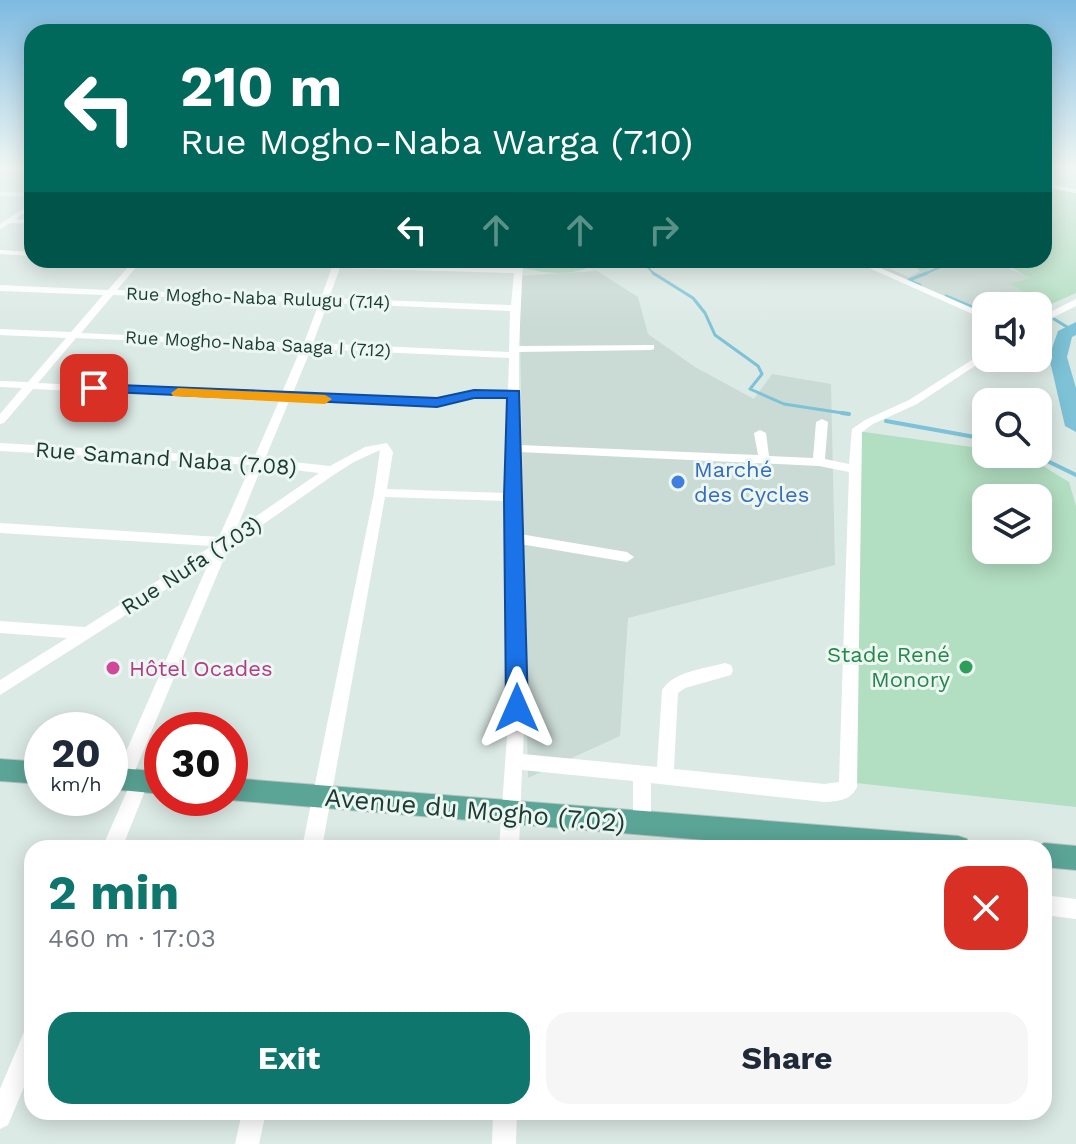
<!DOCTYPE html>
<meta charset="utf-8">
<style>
:root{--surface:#fff;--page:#f6f6f7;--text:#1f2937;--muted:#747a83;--accent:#0f766e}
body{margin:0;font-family:"Work Sans",sans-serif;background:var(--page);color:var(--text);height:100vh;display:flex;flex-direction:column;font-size:30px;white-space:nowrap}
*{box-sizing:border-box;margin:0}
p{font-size:26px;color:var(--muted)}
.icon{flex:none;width:44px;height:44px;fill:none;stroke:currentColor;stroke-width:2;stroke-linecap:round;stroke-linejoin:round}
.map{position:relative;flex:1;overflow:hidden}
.drawer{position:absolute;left:24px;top:840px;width:1028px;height:280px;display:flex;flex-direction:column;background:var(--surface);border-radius:24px;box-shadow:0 4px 20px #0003}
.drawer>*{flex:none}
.guide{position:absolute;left:24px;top:24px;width:1028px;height:244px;border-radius:24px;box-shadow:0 4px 20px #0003;background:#00695c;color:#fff;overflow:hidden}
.controls{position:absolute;left:972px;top:292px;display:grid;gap:16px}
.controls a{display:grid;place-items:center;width:80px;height:80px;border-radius:16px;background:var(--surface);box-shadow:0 4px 20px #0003;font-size:40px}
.speed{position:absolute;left:24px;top:712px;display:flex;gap:16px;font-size:40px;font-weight:700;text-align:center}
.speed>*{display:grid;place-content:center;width:104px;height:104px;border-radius:50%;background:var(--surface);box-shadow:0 4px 20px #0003;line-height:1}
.speed small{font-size:20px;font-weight:400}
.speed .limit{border:12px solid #d22;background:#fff;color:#111}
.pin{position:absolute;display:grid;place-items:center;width:68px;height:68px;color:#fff;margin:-34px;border-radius:16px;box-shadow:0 4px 12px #0006}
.me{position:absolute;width:88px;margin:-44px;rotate:0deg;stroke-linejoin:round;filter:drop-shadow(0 0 6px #0008)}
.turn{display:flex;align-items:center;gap:28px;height:168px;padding:0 24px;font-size:36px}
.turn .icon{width:104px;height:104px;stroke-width:2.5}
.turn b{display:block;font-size:56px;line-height:68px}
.lanes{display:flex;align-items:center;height:76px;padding:0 24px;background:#0003;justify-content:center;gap:40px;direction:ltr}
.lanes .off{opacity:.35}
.round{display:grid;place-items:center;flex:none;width:84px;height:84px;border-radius:24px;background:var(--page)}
.headline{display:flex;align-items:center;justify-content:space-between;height:136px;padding:0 24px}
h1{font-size:48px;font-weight:700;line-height:60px;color:var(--accent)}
.button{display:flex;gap:16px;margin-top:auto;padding:16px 24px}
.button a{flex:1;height:92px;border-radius:24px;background:var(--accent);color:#fff;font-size:32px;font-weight:700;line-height:92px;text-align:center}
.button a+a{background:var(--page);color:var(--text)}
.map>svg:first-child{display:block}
.built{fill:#cadad4}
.green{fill:#b2dec1;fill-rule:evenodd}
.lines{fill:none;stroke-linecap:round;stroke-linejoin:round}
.stream-far2{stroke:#7dc2d6;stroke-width:2}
.stream-far1{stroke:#7dc2d6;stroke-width:3}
.stream{stroke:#7dc2d6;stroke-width:4}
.river{fill:#7dc2d6;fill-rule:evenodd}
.major-casing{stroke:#bbc4c2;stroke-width:2}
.minor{fill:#fff;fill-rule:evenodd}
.major{fill:#5ba597;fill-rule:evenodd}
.route{fill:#1a73e8;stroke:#114b97;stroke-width:2}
.slow{fill:#f59e0b}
.shop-dot{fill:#3f7fe0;stroke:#ecf7f2;stroke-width:3}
.leisure-dot{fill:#2e9e5b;stroke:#ecf7f2;stroke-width:3}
.hotel-dot{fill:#d1479c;stroke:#ecf7f2;stroke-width:3}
.labels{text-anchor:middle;stroke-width:6;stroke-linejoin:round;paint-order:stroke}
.far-street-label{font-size:18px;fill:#1d3a35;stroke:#ecf7f2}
.street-label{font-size:22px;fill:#1d3a35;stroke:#ecf7f2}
.shop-label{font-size:22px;fill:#366cbe;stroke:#ecf7f2;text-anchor:start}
.leisure-label{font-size:22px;fill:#27864d;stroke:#ecf7f2;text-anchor:end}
.hotel-label{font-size:22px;fill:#b23c85;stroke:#ecf7f2;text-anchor:start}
.near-street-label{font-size:26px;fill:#1d3a35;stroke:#ecf7f2}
</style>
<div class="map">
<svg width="1076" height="1144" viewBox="0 0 1076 1144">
<rect width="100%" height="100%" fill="#dceae5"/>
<path class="built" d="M860 260H870L909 277 920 271 963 260H999L1010 269 1031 278 1012 284 1030 296 1025 301 1034 306H986V315Z
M597 271 638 297 648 334 695 367 754 399 772 374 831 384 835 565 628 618 620 736 528 778 519 276Z"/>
<path class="green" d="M1044 186 1076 193V293L1040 309 1024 301 1030 296 1011 284 1030 278C1019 273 1006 262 996 260 971 255 944 265 920 271L908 260H1044Z
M523 260H595L593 265C572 277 545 273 523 268Z
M857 431 986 449V454L1025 455 1069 482 1076 506V807L856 783ZM986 498H1038V550H986Z"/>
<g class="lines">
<path class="stream-far2" d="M641 260 655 275
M922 275 950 263 946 260"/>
<path class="stream-far1" d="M653 273 693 298 705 313 715 335 758 366 762 374 750 389 784 404 849 414
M920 285 909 280 927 273
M946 296 986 313
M1054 319 1072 330"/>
<path class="stream" d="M842 413 849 414
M886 421 986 439
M1033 454 1076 475"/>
<path class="river" d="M1076 322V335L1072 337 1067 357 1076 388V432L1065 426 1049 357 1058 331Z"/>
<defs>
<path id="major" d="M0 759 42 762V784L0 781Z
M110 767 162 772V794L110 789Z
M230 778 958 836 967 839 970 848H800L230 800 225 798H230Z
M1044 843 1076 846V870L1044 867V848H1035Z"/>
</defs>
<use href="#major" class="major-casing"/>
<path class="minor" d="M0 167 32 168V172L0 171Z
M1044 183 1076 189V193L1044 187Z
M0 192 32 193V197L0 196Z
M32 203V208L16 219 32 220V224L10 223 0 229V224Z
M0 250 32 252V256L0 254Z
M134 260H142L117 290 321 298 332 267 179 262 175 260 334 263 335 260H343L342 263 514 268 515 260H523L519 346 654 345V349L651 350 519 352V445L758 455 754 433 760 430 766 433 769 456 813 458 816 422 822 419 828 422 825 459 849 464 852 429 865 420 909 400 986 351 987 358 917 404 873 424 862 432 857 787C851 801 837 801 824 802L651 783V823L649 829 642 832 635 829 633 823V781L522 770 519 848H499L509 708 506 501 385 497 322 848H302L374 493 380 450 354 462 332 476 228 549 129 785 123 787 117 785 114 779 209 562 0 695V680L67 638 0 633V621L85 627 212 546 0 533V523L219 537 251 465 0 451V443L254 458 279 401 33 389 4 423 0 424V414L22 388 0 387V381L28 382 66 338 0 335V329L71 332 103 295 0 291V285L108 290ZM340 268 514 273 511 305 329 298ZM113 295 319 303 304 343 81 333ZM328 303 510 311 509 352 313 343ZM76 338 301 348 281 395 38 383ZM311 349 509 358 508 391H474L437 399 292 395ZM474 397H508L506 493 387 489 393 452 387 443 365 447 330 466 265 459 289 401 437 405ZM519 452 819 466 849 472 839 782 824 784 674 769 678 693 685 688 731 675 733 670 731 665 725 663C704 669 674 671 662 690L657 767 523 754 525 708 520 544 627 562 634 557 627 552 520 534ZM262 466 319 473 236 530Z
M851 260H862L986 314V320Z
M1076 299V306L1038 325V318Z
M140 773 146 775 149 781 122 848H102L134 775Z
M1044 895 1076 899V919L1044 915Z
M32 1029V1068L8 1125 0 1129V1089L24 1032Z
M242 1112H266L259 1144H235Z
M493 1112H517L516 1144H492Z"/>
<use href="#major" class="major"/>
</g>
<linearGradient id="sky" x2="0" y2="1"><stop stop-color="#7dbae1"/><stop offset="0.51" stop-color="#eff6f3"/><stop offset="1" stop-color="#eff6f3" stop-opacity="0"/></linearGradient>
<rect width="1076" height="326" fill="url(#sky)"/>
<path class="route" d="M94 384 437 398 474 390 519 391 528 708 525 715 517 718 509 715 506 708 504 497 507 398H474L437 407 89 391V385Z"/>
<path class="slow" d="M178 388 325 395 332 399 325 404 173 396 171 393Z"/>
<circle class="shop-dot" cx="678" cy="482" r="8"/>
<circle class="leisure-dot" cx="966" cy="667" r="8"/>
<circle class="hotel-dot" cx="113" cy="668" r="8"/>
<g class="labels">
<g class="far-street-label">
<text transform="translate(258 298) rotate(2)" y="6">Rue Mogho-Naba Rulugu (7.14)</text>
<text transform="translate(258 344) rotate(3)" y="6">Rue Mogho-Naba Saaga I (7.12)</text>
</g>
<g class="street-label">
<text transform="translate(166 458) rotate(4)" y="8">Rue Samand Naba (7.08)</text>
<text transform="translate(191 565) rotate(-33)" y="8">Rue Nufa (7.03)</text>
</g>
<g class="shop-label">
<text x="694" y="477">Marché<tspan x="694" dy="25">des Cycles</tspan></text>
</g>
<g class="leisure-label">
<text x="950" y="662">Stade René<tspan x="950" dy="25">Monory</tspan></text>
</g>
<g class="hotel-label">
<text x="129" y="676">Hôtel Ocades</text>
</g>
<g class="near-street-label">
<text transform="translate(475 810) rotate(5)" y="9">Avenue du Mogho (7.02)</text>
</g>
</g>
</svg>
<div class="controls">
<a><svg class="icon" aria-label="sound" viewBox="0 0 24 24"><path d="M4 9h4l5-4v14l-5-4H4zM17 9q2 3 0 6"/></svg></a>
<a><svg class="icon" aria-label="search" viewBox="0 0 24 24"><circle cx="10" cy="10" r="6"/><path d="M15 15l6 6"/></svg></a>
<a><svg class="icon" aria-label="layers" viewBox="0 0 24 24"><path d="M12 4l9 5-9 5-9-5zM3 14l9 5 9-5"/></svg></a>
</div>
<div class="speed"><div>20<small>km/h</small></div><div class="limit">30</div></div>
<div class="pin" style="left:94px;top:388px;background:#d93025"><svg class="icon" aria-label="arrive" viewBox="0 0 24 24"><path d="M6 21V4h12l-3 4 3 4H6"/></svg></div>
<svg class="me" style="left:517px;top:708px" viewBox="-20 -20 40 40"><path d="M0-17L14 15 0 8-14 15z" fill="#1a73e8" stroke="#fff" stroke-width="4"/></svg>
<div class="guide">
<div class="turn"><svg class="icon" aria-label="left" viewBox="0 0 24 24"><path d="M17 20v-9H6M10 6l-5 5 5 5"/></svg><div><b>210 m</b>Rue Mogho-Naba Warga (7.10)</div></div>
<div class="lanes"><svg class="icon" aria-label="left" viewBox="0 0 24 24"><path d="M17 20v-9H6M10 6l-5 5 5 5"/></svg><svg class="icon off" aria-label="ahead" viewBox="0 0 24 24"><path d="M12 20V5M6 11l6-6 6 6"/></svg><svg class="icon off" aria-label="ahead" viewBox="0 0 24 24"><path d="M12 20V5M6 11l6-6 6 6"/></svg><svg class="icon off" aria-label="right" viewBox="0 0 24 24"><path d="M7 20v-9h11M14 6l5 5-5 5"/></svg></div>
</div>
<section class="drawer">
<div class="headline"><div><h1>2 min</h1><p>460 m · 17:03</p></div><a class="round" style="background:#d93025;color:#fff"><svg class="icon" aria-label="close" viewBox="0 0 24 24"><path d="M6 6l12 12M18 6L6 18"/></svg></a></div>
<div class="button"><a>Exit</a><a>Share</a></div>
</section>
</div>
